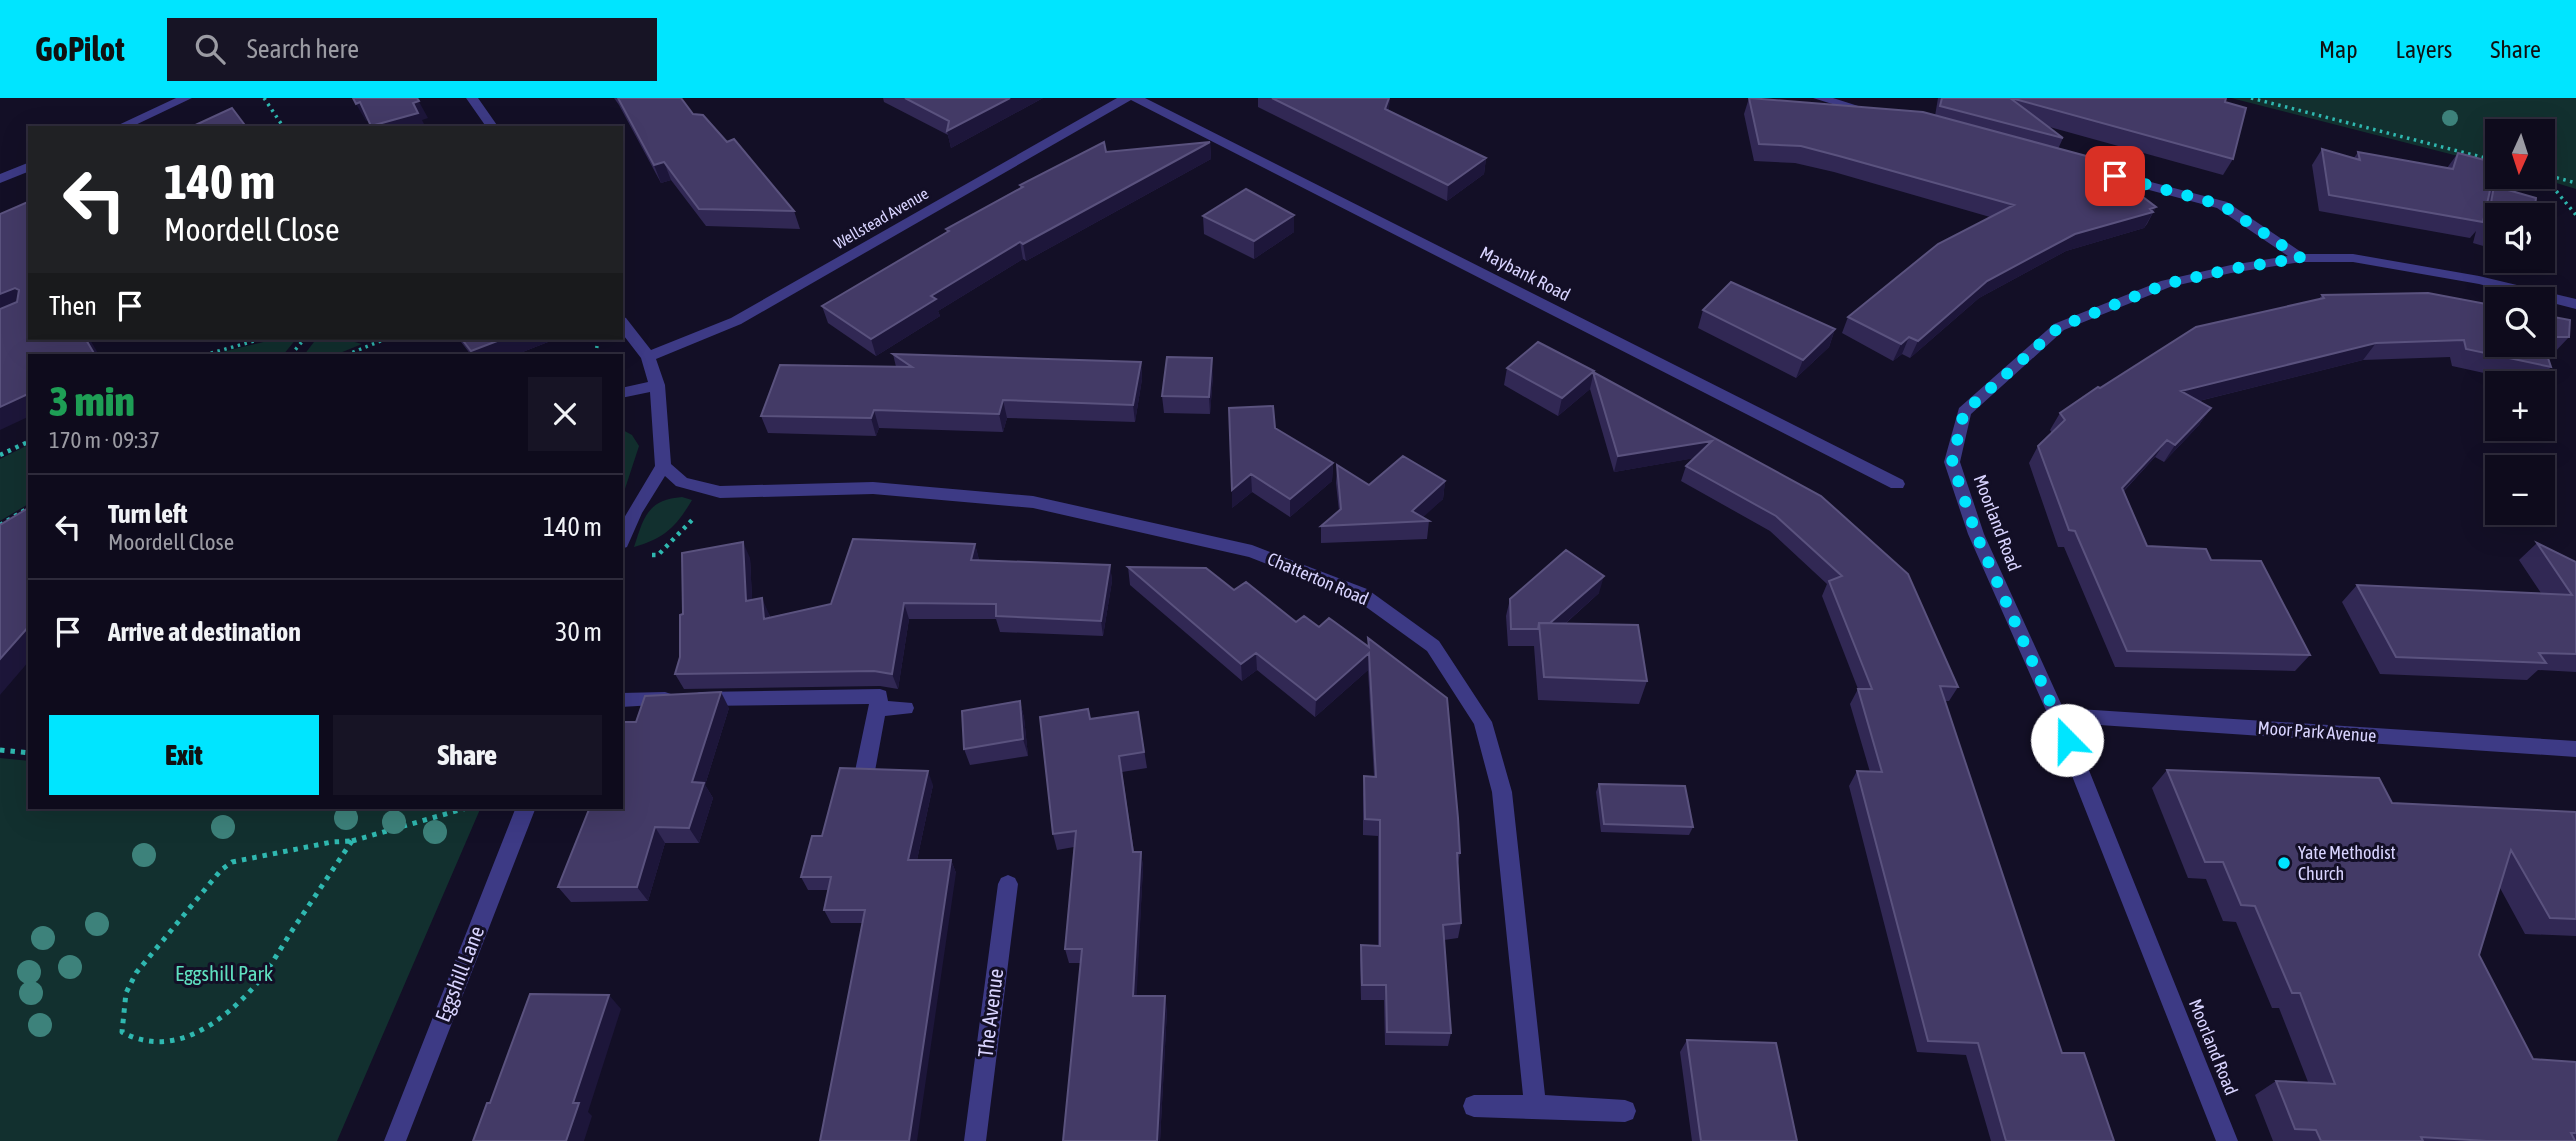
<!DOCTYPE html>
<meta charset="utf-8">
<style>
:root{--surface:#0e0b1c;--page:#171425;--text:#f1f3f6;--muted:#9b9ba3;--line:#2e2b3b;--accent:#00e5ff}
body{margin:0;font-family:"Asap Condensed",sans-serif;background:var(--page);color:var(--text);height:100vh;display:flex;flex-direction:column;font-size:26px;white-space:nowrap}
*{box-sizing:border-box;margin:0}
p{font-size:23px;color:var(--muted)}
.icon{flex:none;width:38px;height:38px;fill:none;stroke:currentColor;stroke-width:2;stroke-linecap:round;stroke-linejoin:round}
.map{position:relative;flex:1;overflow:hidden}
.side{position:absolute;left:28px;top:256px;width:595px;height:455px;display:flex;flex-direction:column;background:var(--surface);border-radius:0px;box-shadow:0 7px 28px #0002,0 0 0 2px var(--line)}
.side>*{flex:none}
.top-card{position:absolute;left:28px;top:28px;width:595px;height:214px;border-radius:0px;box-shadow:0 7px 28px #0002,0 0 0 2px var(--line);background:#202124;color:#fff;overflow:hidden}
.needle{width:46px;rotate:183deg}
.fabs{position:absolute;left:2485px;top:21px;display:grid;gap:14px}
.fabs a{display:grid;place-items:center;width:70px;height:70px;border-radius:0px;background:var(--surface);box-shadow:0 7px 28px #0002,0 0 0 2px var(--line);font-size:35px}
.pin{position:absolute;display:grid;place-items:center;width:60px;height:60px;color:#fff;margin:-30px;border-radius:14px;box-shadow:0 4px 10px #0006}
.me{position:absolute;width:77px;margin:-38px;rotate:338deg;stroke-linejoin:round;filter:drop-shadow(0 0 5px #0008)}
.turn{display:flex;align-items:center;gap:24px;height:147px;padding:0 21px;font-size:32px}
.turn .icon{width:91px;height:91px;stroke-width:2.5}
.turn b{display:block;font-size:49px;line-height:60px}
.then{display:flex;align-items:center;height:66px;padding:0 21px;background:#0003;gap:14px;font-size:26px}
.round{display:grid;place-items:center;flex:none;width:74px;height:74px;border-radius:0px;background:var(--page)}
.head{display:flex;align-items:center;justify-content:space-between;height:119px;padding:0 21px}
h1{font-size:42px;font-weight:800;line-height:52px;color:#1e9e55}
.button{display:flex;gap:14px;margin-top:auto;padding:14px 21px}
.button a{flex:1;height:80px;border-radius:0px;background:var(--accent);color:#111;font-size:28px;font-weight:800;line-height:80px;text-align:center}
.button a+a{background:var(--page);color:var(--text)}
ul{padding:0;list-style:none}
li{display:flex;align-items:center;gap:21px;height:105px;padding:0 21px;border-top:2px solid var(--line)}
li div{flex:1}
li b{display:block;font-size:26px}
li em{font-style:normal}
header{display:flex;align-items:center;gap:42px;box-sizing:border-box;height:98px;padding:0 35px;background:var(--accent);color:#111}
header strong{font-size:33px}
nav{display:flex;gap:38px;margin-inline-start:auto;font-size:24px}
.search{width:490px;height:63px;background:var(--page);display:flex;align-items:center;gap:18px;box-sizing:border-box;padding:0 24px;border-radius:0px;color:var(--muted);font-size:26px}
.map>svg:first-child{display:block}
.green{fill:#12302f}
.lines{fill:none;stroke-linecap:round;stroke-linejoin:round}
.path-far2{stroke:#2fb8b0;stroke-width:3.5;stroke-dasharray:2.5 4.5;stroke-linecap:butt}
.path-far1{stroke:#2fb8b0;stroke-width:4.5;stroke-dasharray:3.5 5;stroke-linecap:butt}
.path{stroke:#2fb8b0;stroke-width:5;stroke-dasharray:4.5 6;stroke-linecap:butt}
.minor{fill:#3d3a85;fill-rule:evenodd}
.tree{fill:#3d827b}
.wall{fill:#312854}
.shaded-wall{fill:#1d163a}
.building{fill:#433a66;stroke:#5a527e;stroke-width:2}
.route{stroke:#00e5ff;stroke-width:12;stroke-dasharray:0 21.6}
.poi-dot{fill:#00e5ff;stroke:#130f26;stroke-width:2.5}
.labels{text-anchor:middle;stroke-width:6;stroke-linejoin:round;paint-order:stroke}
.far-street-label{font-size:16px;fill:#d9d4ff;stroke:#130f26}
.street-label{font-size:18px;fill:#d9d4ff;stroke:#130f26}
.poi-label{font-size:18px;fill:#d9d4ff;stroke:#130f26;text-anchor:start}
.near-park-label{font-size:21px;fill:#5fe0c0;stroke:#130f26}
.near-street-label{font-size:21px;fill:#d9d4ff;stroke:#130f26}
</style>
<header>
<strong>GoPilot</strong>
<div class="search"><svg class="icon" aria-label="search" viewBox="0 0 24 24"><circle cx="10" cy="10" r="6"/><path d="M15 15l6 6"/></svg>Search here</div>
<nav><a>Map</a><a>Layers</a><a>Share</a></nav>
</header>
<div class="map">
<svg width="2576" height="1043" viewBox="0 0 2576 1043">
<rect width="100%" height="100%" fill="#130f26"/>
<path class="green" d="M2231 0H2576V91L2537 79H2543V33H2497V68Z
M280 240H297L283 257H210Z
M317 240H340L362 246 335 257H304Z
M621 331 632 337 639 348 621 403Z
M30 346V405L0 423V361Z
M682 399 692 402C676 429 665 440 634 449 644 419 647 402 682 399Z
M0 660 30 663V709H481L337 1043H0Z"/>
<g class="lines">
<path class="path-far2" d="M264 0 284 30
M2251 0 2497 63
M2543 76 2576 85
M2543 77 2576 117
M204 257 265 240
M291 257 305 240
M346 257 388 240
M596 257 597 248"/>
<path class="path-far1" d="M0 357 30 343
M0 427 30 409
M652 457H658L694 420"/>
<path class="path" d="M0 652 30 655
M352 743C333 771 314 800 295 828 282 848 269 872 253 890 219 927 171 961 122 934L126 895 136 875 221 772 232 764 332 744Z
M352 743 470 709"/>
<path class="minor" d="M176 0H192L129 30H112Z
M466 0H478L499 30H487Z
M1117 0H1145L1903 382 1905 386 1903 390H1891L1131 2 741 226 656 261 665 287 671 366 687 380 720 388 873 384 1033 398 1252 447 1367 491 1439 543 1492 624 1512 694 1545 997 1625 1002 1633 1005 1636 1013 1633 1021 1625 1024 1474 1019 1466 1016 1463 1008 1466 1000 1474 997H1523L1492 694 1474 626 1427 553 1355 501 1249 459 1033 410 873 396 720 400 676 388 665 378 642 415 627 449 621 451V425L655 368 650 294 621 300V290L648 284 641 260 621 234V218L626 220 651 252 731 220Z
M1813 0H1833L1877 14 1871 18Z
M30 64V73L0 85V76Z
M2094 69 2227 104 2304 156H2353L2479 178 2576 201V211L2479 186 2353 164H2301L2231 175 2170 189 2064 232 1971 316 1960 364 1984 436 2063 610 2576 643V659L2070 625 2238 1043H2216L2048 617 1968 436 1944 364 1959 310 2054 226 2161 183 2231 167 2288 158 2217 110 2089 76V70Z
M880 591 886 593 888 603 912 605 914 610 912 615 885 618 875 673 872 679 865 681 858 679 855 673 869 606 700 608 694 606 691 601 694 596 700 594Z
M665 594 671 596 674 601 671 606 621 609V595Z
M516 709H536L406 1043H384Z
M1008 777 1015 780 1018 786 986 1043H964L998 786 1001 780Z"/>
</g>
<g class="tree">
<circle cx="2450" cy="20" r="8"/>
<circle cx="346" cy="720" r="12"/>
<circle cx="394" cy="724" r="12"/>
<circle cx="223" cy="729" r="12"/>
<circle cx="435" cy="734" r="12"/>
<circle cx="144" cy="757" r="12"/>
<circle cx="97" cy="826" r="12"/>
<circle cx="43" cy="840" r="12"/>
<circle cx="70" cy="869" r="12"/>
<circle cx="29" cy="874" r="12"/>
<circle cx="31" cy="895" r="12"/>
<circle cx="40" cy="927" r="12"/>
</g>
<path class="wall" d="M614 0H681L693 16 727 44 794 113 800 131 706 128 671 82 661 85 619 7Z
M883 0H1043L951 50 948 37 884 4Z
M1258 0H1390L1388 13 1486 60 1484 76 1447 103 1258 9Z
M1749 0 1935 18 1938 0H2226L2225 4 2233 61 2223 77 2046 28 2063 40 2058 51 2156 109 2147 126 2144 130 2066 153 1979 200 1910 260 1902 256 1893 263 1842 235 1848 219 1990 119 1834 74 1795 65 1754 63 1744 16Z
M1210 44 1211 61 1026 163 1023 161 938 213 940 218 876 258 828 225 822 208 947 134 946 131 1020 90V87L1106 54Z
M2322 51 2354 60 2358 54 2447 70 2458 55 2489 94 2494 88 2497 117V152L2473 145 2476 133 2470 140 2319 113 2312 67Z
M1203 118 1294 134 1254 161 1204 136Z
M2322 197 2543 247V217L2569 239 2553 256H2546L2551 269 2536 285H2530L2452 268 2450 259 2363 262 2199 303 2211 310 2199 327 2164 364 2155 359 2124 393 2147 448 2211 462 2310 557 2295 573 2115 569 2064 449H2058L2029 365 2038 348 2052 335 2050 332 2060 315 2100 290 2319 201Z
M1703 212 1835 231 1829 249 1796 280 1698 230Z
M458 240H545L548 244 515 257H471Z
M893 256 1141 264 1142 281 1135 324 1007 320 1003 334 879 330 876 338 768 335 761 318 896 269Z
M1507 270 1594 274 1821 398 1958 589 1949 603H1945L2062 955 2114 1043H1991L1966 957 1917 954 1849 688 1857 673 1870 674 1850 606 1858 591 1822 498 1827 486 1770 433 1681 383 1686 368 1694 360 1614 374 1590 291 1558 318 1504 287Z
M1213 277 1210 316 1164 315 1162 298Z
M1275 330 1333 365 1332 383 1290 419 1252 394 1232 410Z
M1337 367 1369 387 1445 383 1443 401 1422 419 1429 423 1427 441 1321 445V428L1339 413 1336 385Z
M2537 445 2576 464V574L2538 572 2527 582 2380 576 2342 504 2357 487 2541 495 2519 462Z
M975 446 979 462 1110 467 1112 483 1103 538 1000 534 996 521H909L898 591 880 588 684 591 675 576 680 559 683 516 750 460 752 502 769 516 770 519 831 506Z
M1128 469 1234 492 1296 524 1319 529 1368 548V540L1460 755 1458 765 1461 825 1458 840 1444 842 1451 935 1448 948 1385 947 1384 902H1361L1360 862 1361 847 1378 848V738L1363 737V695L1364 678H1374L1368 572 1315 619 1257 572 1242 583 1130 487Z
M1599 495 1565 526 1647 583 1639 606 1538 602 1534 548H1508L1506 518 1510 501Z
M1020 603 1024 620 1028 658 970 667 964 651Z
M729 610 705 687 713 700 699 745H665L648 803 571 804 558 789 636 624Z
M1138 614 1147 670 1122 674 1134 754H1141L1143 769 1136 898 1167 911 1160 1043 1080 865H1069L1065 851 1074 749 1057 752 1053 736 1090 621Z
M2167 672 2392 705 2576 714V838L2525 836 2500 790 2479 857 2533 961 2576 964V1043H2273L2255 997 2276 983 2308 984 2279 910H2272L2236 824 2223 823 2206 781 2188 780 2152 690Z
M1599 686 1693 729 1689 737 1601 734 1596 694Z
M933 687 917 762H951L956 775 863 825H831L824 812 828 792H808L801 779 822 738Z
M1687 942 1797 1043H1692L1680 954Z"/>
<path class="shaded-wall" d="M417 0 428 20 422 22 426 30H372L371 28 413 5Z
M1010 0H1043L951 50 947 33Z
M1389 0H1390L1389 11 1384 27 1385 11Z
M360 4 370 21 366 23 356 6Z
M1210 44 1211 61 1026 163 1023 146Z
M1486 60 1484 76 1447 103 1448 87Z
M664 64 671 82 661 85 654 67Z
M2156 109 2144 130 2066 153 1979 200 1910 260 1918 243 1987 183 2075 136Z
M1294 117V134L1254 161V143Z
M1020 144 1023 161 938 213 940 218 876 258 871 241 931 198Z
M15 190 29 206 0 218V196Z
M1835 231 1829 249 1796 280 1803 262Z
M1909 239 1902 256 1893 263 1901 246Z
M85 240H89L99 257H95Z
M505 240H545L548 244 515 257H474L471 253Z
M2376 245 2363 262 2170 310 2181 293Z
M1212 260 1213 277 1210 316 1209 299Z
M1141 264 1142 281 1135 324 1133 307Z
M1594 273 1590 291 1558 318 1562 300Z
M30 295V318L0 332V309Z
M1003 302 1007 320 1003 334 999 316Z
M2211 310 2199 327 2164 364 2175 347Z
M874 312 879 330 876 338 871 320Z
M2167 342 2155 359 2111 406 2122 390Z
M1712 343 1707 358 1614 374 1618 358Z
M1333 365 1332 383 1290 419V401Z
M1251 376 1252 394 1232 410V392Z
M1445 383 1443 401 1418 424 1412 413Z
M743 444 750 460 753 519 746 503Z
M975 446 979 462H971Z
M1110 467 1112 483 1103 538 1101 523Z
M1604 478 1599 495 1541 547 1543 532Z
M762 500 769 516 771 536 764 521Z
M904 505 909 521 898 591 892 576Z
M30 527V562L0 597V561Z
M1256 555 1257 572 1242 583 1241 566Z
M1369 555 1368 572 1315 619 1316 602Z
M721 594 729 610 705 687 713 700 699 745 689 730 692 684Z
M1020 603 1024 620 1028 658 1023 641Z
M928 673 933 687 914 776 908 762Z
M655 729 665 745 648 803 637 789Z
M1141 754 1143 769 1136 911 1133 898Z
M951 762 956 775 917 1043H909Z
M609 897 621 911 588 1014 592 1018 584 1043H566L573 1005Z
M1165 898 1167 911 1160 1043H1157Z"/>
<path class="building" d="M353 0H417L419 3 413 5 418 15 371 28 360 4 356 6Z
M618 0H681L693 16 703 17 727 44 734 41 794 113 699 111 664 64 654 67Z
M905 0H1010L947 33 949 23Z
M1272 0H1389L1385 11 1486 60 1448 87Z
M1749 0 1923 14 2090 59 2156 109 2150 111 2153 114 2075 136 1987 183 1918 243 1909 239 1901 246 1848 219 1938 146 2014 107 1839 58 1801 48 1759 46Z
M1942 0H2010L2063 40 1940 8Z
M2011 0H2226L2225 4 2246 10 2233 61Z
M232 10 247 30H189Z
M1104 44 1106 54 1210 44 1023 146 1020 144 931 198 936 201 871 241 822 208 949 133 946 131 1023 89 1020 87Z
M2322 51 2360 62 2358 54 2453 71 2458 55 2496 65 2483 124 2329 97Z
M2494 88 2536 100 2534 117H2497V130L2487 127Z
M1246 91 1294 117 1254 143 1203 118Z
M30 103V240H85L95 257H30V295L0 309V211L17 204 19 192 15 190 0 196V116Z
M1731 184 1835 231 1803 262 1703 212Z
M2428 195 2497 208V247H2543V245L2551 269 2466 251 2464 242 2376 245 2181 293 2211 310 2175 347 2167 342 2122 390 2147 448 2206 451 2211 462 2261 463 2310 557 2127 553 2075 433 2069 432 2038 348 2065 322 2060 315 2098 289 2100 290 2196 229 2324 200 2322 197Z
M2543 217 2570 222 2569 239H2543Z
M461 240H505L471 253Z
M1538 244 1594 273 1562 300 1507 270Z
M893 256 1141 264 1133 307 1003 302 999 316 874 312 871 320 761 318 780 267 912 269Z
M1167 259 1212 260 1209 299 1162 298Z
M1593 274 1821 398 1908 476 1958 589 1940 588 2062 955H2084L2114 1043H2006L1978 945 1928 943 1857 673 1882 674 1858 591H1872L1829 483 1842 478 1776 418 1686 368 1712 343 1618 358Z
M1273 308 1275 330 1333 365 1290 401 1251 376 1232 392 1229 310Z
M1403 358 1445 383 1412 413 1429 423 1321 428 1341 411 1337 367 1369 387Z
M30 409V527L0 561V427Z
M853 441 975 446 971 462 1110 467 1101 523 996 518V506L904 505 892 576 874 573 675 576 680 559V517L683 516 682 455 743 444 746 503 762 500 764 521 831 506Z
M2537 445 2576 464V556L2539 555 2546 565 2396 559 2357 487 2572 497Z
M1566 452 1604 478 1550 525H1539L1538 531H1511L1510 501Z
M1128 469 1206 470 1234 492 1246 484 1296 524 1304 518 1319 529 1329 520 1369 549 1368 540 1447 600 1458 720 1460 755H1457L1461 825 1443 827 1451 935 1387 934 1386 887H1362L1361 847 1380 848V722L1365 721 1364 678 1376 679 1369 555 1316 602 1256 555 1241 566Z
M1539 525 1638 527 1647 583 1544 579Z
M721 594 692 684 704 685 689 730 655 729 637 789H558L590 709H621V628L623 624H636L645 598Z
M1020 603 1023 641 964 651 962 613Z
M1088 611 1090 621 1138 614 1144 654 1119 658 1133 754H1141L1133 898H1165L1157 1043H1063L1082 851H1065L1076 733 1053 736 1040 619Z
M840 670 928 673 908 762H951L909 1043H820L865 812H824L831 779H801L812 738H822Z
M2167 672 2379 680 2392 705 2576 714V821L2550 820 2511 752 2479 857 2533 961 2576 964V1035H2571L2575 1043H2487L2421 1039 2423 1043H2321L2316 1032 2295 1031 2276 983 2335 986 2300 895H2292L2255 808 2241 807 2223 764H2205Z
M1599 686 1685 688 1693 729 1604 726Z
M530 896 609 897 573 1005H579L566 1043H473L487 1005H490Z
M1687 942 1776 945 1797 1043H1701Z"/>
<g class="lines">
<path class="route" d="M2067 642 1976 436 1952 364 1964 314 2059 229 2166 186 2231 171 2301 160 2222 107 2115 78"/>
</g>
<circle class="poi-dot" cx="2284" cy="765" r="7"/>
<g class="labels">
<g class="far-street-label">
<text transform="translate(881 120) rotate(-30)" y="6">Wellstead Avenue</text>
</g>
<g class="street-label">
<text transform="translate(1525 176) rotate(27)" y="6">Maybank Road</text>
<text transform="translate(1997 425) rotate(69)" y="6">Moorland Road</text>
<text transform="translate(1318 481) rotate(23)" y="6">Chatterton Road</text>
<text transform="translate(2317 634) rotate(4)" y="6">Moor Park Avenue</text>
<text transform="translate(2213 949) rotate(68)" y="6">Moorland Road</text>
</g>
<g class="poi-label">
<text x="2298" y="761">Yate Methodist<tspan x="2298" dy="21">Church</tspan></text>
</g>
<g class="near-park-label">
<text x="224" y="883">Eggshill Park</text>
</g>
<g class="near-street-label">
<text transform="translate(460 876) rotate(-69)" y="7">Eggshill Lane</text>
<text transform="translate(991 915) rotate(-83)" y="7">The Avenue</text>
</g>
</g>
</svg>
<div class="fabs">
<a><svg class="needle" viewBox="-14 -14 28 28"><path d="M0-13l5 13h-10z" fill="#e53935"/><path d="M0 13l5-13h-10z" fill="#9b9ba3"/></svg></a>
<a><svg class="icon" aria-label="sound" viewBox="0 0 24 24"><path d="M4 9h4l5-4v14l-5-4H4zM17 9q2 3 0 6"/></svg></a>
<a><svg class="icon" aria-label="search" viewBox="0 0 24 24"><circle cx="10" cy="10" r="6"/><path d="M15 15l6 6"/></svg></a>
<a>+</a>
<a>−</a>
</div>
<div class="pin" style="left:2115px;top:78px;background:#d93025"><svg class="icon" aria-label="arrive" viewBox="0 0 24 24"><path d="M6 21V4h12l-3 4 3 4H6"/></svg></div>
<svg class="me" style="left:2067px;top:642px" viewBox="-20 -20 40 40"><circle r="19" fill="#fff"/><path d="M0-13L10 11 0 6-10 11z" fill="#00e5ff"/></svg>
<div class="top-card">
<div class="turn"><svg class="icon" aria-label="left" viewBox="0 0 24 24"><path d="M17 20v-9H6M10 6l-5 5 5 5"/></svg><div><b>140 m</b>Moordell Close</div></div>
<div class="then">Then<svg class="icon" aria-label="arrive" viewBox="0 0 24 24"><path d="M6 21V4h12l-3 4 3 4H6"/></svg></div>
</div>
<section class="side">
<div class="head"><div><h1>3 min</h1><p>170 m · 09:37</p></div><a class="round"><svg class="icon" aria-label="close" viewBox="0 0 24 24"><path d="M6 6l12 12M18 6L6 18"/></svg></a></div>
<ul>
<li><svg class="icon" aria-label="left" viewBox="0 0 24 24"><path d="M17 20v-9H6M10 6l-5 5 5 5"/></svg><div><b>Turn left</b><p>Moordell Close</p></div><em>140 m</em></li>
<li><svg class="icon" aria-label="arrive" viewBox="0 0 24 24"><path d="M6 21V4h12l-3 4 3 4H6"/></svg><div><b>Arrive at destination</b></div><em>30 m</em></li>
</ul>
<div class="button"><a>Exit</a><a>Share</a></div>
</section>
</div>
